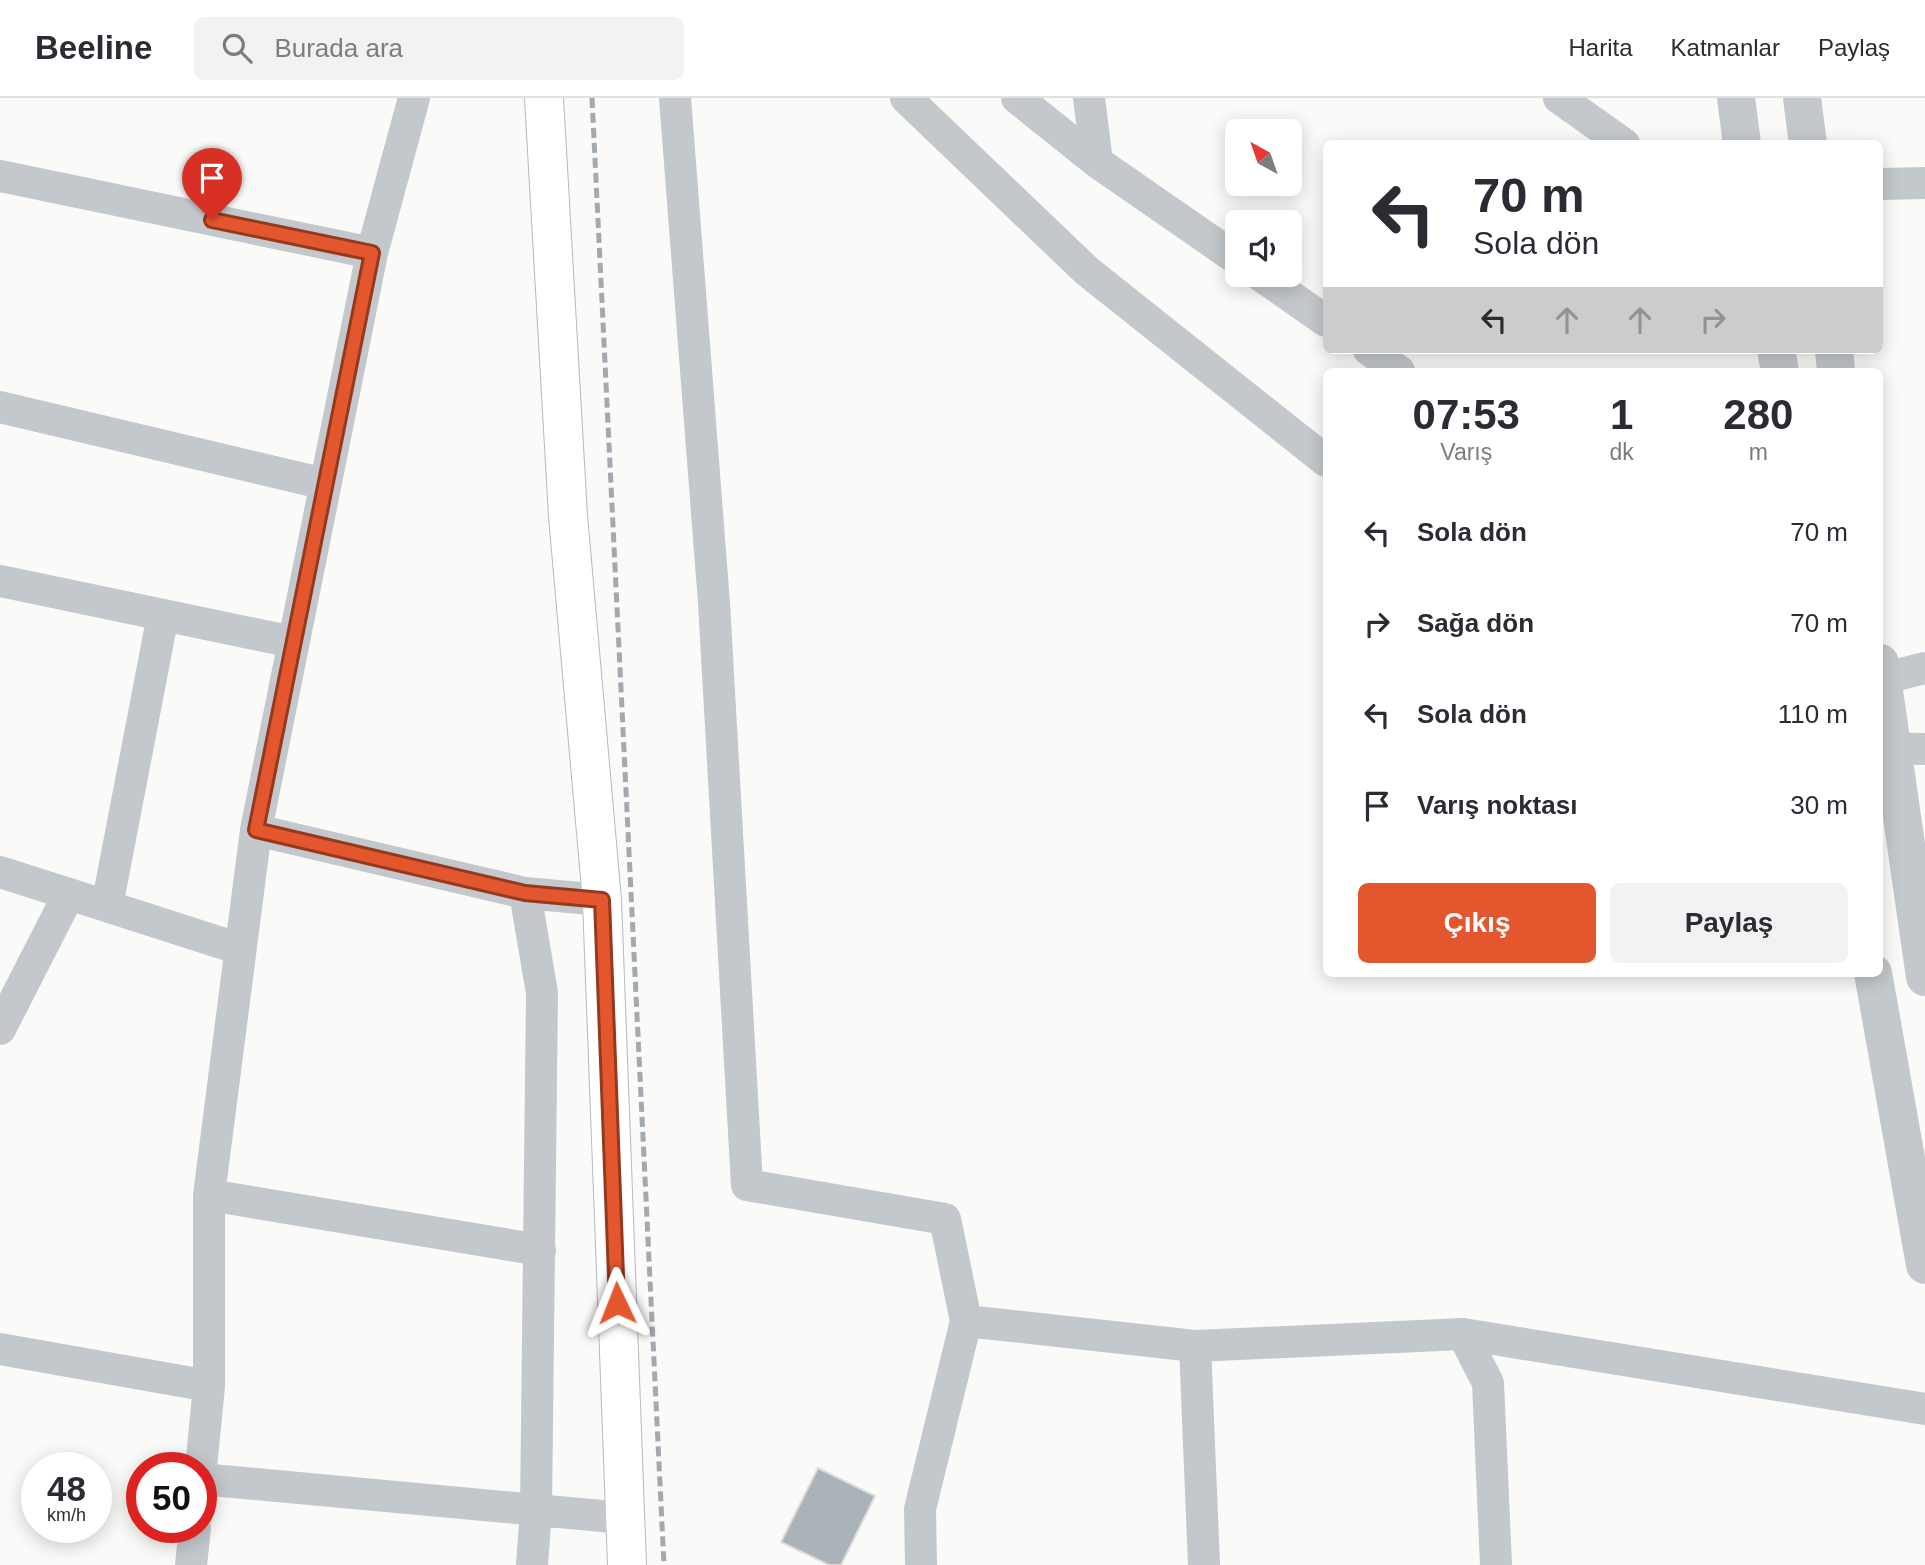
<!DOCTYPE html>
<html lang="tr">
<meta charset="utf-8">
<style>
:root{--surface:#fff;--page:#f2f2f3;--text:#2b2b33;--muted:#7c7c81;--line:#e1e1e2;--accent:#e4572e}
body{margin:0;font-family:Arial,sans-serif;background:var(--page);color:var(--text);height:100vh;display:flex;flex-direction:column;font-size:26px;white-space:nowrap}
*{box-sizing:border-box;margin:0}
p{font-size:23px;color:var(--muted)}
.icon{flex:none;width:38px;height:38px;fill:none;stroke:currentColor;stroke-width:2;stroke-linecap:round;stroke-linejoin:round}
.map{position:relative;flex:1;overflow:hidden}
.drawer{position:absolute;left:1323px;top:270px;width:560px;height:609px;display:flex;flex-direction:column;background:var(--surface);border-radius:10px;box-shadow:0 4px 18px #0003}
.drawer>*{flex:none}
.banner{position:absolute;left:1323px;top:42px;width:560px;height:214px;border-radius:10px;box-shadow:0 4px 18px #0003;background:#fff;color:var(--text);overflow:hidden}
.needle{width:46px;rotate:320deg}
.fabs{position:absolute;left:1225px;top:21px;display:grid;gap:14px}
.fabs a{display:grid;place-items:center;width:77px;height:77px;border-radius:10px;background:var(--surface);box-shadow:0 4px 18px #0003;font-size:35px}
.speed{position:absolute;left:21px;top:1354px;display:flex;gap:14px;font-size:35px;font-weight:700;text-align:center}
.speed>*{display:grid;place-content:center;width:91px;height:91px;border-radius:50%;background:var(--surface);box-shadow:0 4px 18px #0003;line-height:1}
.speed small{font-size:18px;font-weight:400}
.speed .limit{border:10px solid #d22;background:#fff;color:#111}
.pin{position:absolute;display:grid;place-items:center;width:60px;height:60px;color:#fff;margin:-72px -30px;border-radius:50% 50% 50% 0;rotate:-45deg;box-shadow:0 0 7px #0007}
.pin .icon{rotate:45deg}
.me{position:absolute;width:77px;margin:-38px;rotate:358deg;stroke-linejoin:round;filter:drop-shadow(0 0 5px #0008)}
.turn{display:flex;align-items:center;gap:24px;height:147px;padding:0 35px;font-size:32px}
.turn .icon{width:91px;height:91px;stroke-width:2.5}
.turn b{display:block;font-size:49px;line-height:60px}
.lanes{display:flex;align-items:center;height:66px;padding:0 35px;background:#0003;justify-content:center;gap:35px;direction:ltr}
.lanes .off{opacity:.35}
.eta{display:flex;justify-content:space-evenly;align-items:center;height:119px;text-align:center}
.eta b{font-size:42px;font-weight:700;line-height:49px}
.primary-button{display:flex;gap:14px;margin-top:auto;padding:14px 35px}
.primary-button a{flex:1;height:80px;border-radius:10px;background:var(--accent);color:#fff;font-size:28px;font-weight:700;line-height:80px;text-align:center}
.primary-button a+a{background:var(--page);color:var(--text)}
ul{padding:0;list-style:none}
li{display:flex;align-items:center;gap:21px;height:91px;padding:0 35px}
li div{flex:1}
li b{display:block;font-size:26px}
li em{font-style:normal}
header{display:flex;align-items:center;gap:42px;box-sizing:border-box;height:98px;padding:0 35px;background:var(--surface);border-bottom:2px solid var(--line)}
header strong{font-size:33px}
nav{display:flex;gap:38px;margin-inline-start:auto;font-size:24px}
.search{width:490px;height:63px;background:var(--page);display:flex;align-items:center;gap:18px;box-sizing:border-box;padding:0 24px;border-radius:10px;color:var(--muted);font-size:26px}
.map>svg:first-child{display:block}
.building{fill:#aab3b9;stroke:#dcdcda;stroke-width:2}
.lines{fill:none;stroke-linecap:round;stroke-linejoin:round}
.secondary-casing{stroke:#b3babf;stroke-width:40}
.minor{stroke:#c3c8cc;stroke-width:32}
.tertiary{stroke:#c3c8cc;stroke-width:38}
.secondary{stroke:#fff;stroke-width:38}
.rail{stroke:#a2aab0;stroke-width:5;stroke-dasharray:10 5;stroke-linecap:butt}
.route-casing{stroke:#94391e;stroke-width:18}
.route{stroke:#e4572e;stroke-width:12}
</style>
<header>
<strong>Beeline</strong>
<div class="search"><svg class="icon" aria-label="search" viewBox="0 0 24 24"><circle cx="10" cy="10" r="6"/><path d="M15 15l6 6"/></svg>Burada ara</div>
<nav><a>Harita</a><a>Katmanlar</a><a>Paylaş</a></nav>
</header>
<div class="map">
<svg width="1925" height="1467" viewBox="0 0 1925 1467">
<rect width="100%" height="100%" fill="#fafaf8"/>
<path class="building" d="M818 1370 875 1398 841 1467H829L781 1444Z"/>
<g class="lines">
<defs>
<path id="secondary" d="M544 0 568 418 602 802 627 1467"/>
</defs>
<use href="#secondary" class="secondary-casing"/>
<path class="minor" d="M675 0 714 505 747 1087 945 1121 966 1223 920 1411 921 1467
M906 0 1087 173 1326 363
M1017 0 1097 64 1237 161
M1089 0 1097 64
M1559 0 1624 46
M0 78 372 155 256 732
M1880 86 1925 85
M372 155 414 0
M1260 177 1326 223
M1369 252 1399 273
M0 309 325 386
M0 483 293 544
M1880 581 1925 570
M1880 650 1925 651
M0 774 69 796
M525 795 542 895 536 1412 532 1467
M107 808 163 517
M0 931 69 796 240 851
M209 1097 256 732 525 795 602 802
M966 1223 1195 1248 1463 1236 1925 1311
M1463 1236 1488 1285 1496 1467
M1195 1248 1204 1467
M0 1251 209 1288 201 1370
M209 1288V1097L540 1152
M201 1381 624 1420
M191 1467 195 1430"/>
<path class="tertiary" d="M1736 0 1742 46
M1802 0 1808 46
M1776 252 1780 273
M1834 252 1836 273
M1880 565 1925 879
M1873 875 1925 1167"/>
<use href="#secondary" class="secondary"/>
<path class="rail" d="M592 0 664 1467"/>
</g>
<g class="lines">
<defs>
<path id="route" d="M212 122 372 155 256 732 525 795 602 802 617 1205"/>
</defs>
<use href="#route" class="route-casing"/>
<use href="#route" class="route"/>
</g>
</svg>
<div class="fabs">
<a><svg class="needle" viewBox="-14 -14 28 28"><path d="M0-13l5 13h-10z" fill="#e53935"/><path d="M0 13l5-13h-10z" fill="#7c7c81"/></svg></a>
<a><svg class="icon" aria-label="sound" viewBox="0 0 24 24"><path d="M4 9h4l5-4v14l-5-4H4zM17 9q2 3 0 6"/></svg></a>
</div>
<div class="speed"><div>48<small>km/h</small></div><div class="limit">50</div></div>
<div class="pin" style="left:212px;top:122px;background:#d93025"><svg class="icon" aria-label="arrive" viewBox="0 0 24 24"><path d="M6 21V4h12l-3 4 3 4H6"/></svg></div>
<svg class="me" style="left:617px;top:1205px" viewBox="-20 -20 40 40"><path d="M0-17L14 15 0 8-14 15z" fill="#e4572e" stroke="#fff" stroke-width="4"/></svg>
<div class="banner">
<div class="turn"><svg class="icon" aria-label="left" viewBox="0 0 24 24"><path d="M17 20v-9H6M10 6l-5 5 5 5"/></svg><div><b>70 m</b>Sola dön</div></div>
<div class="lanes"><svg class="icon" aria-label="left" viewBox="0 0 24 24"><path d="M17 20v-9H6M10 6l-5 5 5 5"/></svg><svg class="icon off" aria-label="ahead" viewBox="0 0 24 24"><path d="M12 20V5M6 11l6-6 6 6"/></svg><svg class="icon off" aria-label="ahead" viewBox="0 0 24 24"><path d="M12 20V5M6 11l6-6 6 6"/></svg><svg class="icon off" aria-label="right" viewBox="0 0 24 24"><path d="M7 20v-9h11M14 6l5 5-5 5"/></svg></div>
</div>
<section class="drawer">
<div class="eta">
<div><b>07:53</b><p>Varış</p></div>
<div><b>1</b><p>dk</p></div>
<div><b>280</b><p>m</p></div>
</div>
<ul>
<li><svg class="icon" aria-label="left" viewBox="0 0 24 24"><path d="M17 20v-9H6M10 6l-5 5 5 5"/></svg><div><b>Sola dön</b></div><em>70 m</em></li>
<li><svg class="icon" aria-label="right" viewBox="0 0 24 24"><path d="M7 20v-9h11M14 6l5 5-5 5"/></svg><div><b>Sağa dön</b></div><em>70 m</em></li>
<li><svg class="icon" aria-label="left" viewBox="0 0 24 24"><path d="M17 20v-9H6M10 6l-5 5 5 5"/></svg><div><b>Sola dön</b></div><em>110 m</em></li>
<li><svg class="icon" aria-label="arrive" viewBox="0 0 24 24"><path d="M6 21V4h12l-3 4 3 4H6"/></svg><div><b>Varış noktası</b></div><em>30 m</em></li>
</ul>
<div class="primary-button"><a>Çıkış</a><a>Paylaş</a></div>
</section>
</div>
